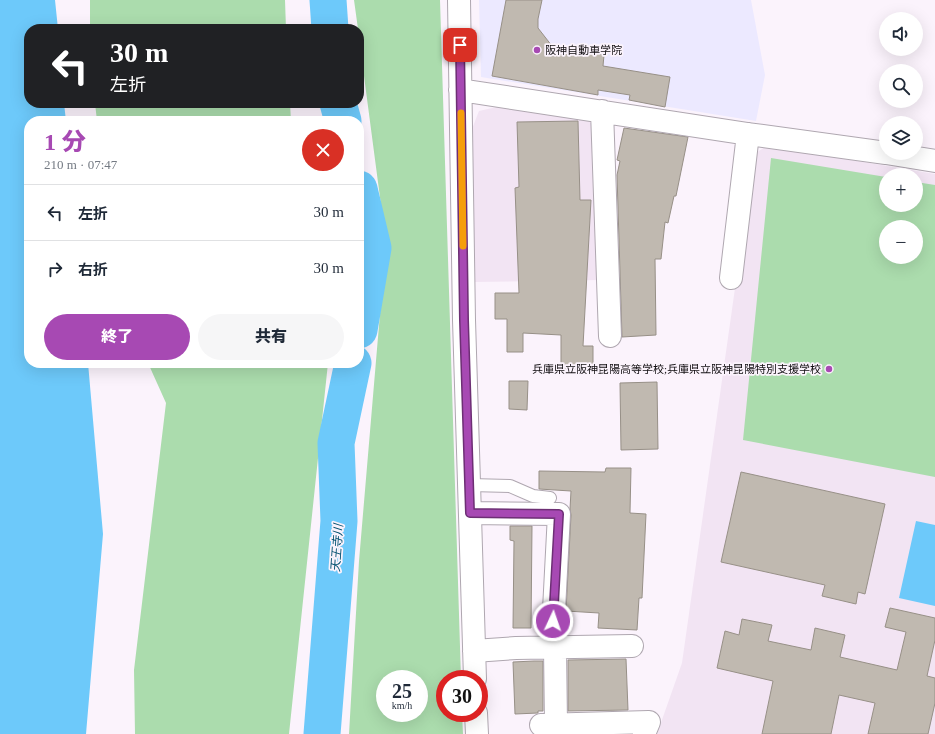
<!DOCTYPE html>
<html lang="ja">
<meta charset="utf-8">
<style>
:root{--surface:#fff;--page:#f6f6f7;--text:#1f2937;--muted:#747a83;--line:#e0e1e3;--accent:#a749b3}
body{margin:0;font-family:"Times New Roman","Noto Sans JP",serif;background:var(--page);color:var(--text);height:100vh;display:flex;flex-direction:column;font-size:15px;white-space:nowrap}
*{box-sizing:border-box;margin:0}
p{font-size:13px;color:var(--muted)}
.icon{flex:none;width:22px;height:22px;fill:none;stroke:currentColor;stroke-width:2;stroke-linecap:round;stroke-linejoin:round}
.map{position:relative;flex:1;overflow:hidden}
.sheet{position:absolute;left:24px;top:116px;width:340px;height:252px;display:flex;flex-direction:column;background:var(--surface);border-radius:16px;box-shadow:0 4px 16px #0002}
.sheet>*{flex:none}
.top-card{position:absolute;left:24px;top:24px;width:340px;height:84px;border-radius:16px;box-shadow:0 4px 16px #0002;background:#202124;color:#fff;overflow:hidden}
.buttons{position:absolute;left:879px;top:12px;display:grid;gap:8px}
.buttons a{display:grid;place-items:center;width:44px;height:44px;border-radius:50%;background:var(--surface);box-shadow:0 4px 16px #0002;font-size:20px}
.speed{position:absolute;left:376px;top:670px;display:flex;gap:8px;font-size:20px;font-weight:700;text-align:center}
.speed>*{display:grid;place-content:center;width:52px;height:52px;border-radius:50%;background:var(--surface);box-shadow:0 4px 16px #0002;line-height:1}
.speed small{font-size:10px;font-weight:400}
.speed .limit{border:6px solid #d22;background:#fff;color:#111}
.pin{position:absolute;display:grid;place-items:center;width:34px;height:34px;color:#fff;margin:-17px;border-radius:8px;box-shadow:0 2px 6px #0006}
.me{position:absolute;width:44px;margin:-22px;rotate:3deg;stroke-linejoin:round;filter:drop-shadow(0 0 3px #0008)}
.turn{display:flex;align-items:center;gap:14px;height:84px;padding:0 20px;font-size:18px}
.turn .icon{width:52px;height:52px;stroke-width:2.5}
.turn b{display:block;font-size:28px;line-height:34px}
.round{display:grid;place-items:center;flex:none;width:42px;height:42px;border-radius:21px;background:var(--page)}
.summary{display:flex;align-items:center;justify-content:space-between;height:68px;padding:0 20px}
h1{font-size:24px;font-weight:800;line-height:30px;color:var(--accent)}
.primary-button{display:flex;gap:8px;margin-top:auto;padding:8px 20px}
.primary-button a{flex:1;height:46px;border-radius:24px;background:var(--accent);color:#fff;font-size:16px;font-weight:800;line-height:46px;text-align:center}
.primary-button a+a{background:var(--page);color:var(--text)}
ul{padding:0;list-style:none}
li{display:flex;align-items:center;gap:12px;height:56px;padding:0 20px;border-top:1px solid var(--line)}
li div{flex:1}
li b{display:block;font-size:15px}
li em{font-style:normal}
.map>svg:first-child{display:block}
.commercial{fill:#ece9ff}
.built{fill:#f2e4f3;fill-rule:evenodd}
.green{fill:#abdcad;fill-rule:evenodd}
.water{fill:#6dc9fa}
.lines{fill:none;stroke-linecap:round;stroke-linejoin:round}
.river{stroke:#6dc9fa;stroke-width:37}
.building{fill:#c0b9b0;stroke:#979087}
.lane-casing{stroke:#afa7b0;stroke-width:14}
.street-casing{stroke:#afa7b0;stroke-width:24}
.lane{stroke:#fff;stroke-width:12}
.street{stroke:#fff;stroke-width:22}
.route-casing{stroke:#6d2f74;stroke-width:10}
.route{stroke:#a749b3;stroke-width:7}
.slow{stroke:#f59e0b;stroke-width:7}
.poi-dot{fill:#a749b3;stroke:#fbf3fc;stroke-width:1.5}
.labels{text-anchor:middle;stroke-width:3.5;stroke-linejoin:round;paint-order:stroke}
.poi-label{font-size:11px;fill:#110e11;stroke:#fbf3fc;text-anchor:start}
.water-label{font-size:12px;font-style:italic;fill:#004f6f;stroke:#fbf3fc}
</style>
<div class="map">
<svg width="935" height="734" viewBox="0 0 935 734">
<rect width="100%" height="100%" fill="#fbf3fc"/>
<path class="commercial" d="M479 0H751L765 75 756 121 481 77Z"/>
<path class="built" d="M514 103 597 120 599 280 474 282 470 134 479 111Z
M767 146 935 174V734H657L682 663 754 154ZM886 175H916V205H886ZM886 227H916V257H886Z"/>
<path class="green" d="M90 0H285L286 29H90Z
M354 0H440L461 679H445V713H462L463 734H349L359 561 386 243 359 38V29H358ZM385 679H419V713H385Z
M95 103H290L291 121H97Z
M771 158 886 177V205H916V182L935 185V477L743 440ZM886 227H916V257H886Z
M148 363H328L289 734H135L134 670 166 403Z"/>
<path class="water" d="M0 0H55L58 29H29V103H64L66 121H29V363H88L103 534 86 734H0Z
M916 521 935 525V606L899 598Z"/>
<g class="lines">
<path class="river" d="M328 0 330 29
M338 103 343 121
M359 189 373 248 359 330
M322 734 339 521 336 443 353 363"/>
</g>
<path class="building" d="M506 0H542L538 19V28L552 46 604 55 603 66 670 77 665 107 629 100 630 95 598 90V95L492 76Z
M578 121 580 200H591L583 346H593V369H561V335L523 333V352H507V319H495V293H519L515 188 519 187 517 122Z
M624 128 688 137 676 196H674L668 223 665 222 661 259H655L656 335 622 337 617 175 620 161 617 160Z
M509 381H528L527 410 509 409Z
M657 382 658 449 621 450 620 383Z
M606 468H631L630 513 646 514 642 598H639L637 630 598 628 599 613 566 611 571 515 570 509 571 491 539 489V471L605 472Z
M741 472 885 504 865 594 858 592 856 604 822 596 825 585 721 562Z
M510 526H532L531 628H513L514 541 510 540Z
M890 608 935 618V640L927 676 935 678V703L928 734H868L875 703 839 695 831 734H762L773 681 717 668 725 631 739 635 742 619 772 625 768 641 811 650 815 628 845 635 840 657 897 670 906 632 885 627Z
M626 659 628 710 568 711V660Z
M534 661H543V711H538V713L515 714 513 662Z"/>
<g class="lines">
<defs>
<path id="lane" d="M470 485 510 486 533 496 550 498"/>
<path id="street" d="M459 0 464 320 475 679
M460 90 748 134 886 153
M602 111 610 336
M886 153 935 161
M731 278 748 134
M470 513 559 514 552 648
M555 648 556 725
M474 651 516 648 632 646
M476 713 477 734
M541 725 649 722 644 734"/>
</defs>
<use href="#lane" class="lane-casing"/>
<use href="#street" class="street-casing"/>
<use href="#lane" class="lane"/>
<use href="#street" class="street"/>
</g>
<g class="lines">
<defs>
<path id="route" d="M460 45 464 320 470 513 559 514 553 621"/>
</defs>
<use href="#route" class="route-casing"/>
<use href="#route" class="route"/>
<path class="slow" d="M461 113 463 246"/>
</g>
<g class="poi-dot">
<circle cx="537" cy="50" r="4"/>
<circle cx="829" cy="369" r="4"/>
</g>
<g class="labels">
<g class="poi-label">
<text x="545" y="54">阪神自動車学院</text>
<text x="821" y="373" text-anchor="end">兵庫県立阪神昆陽高等学校;兵庫県立阪神昆陽特別支援学校</text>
</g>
<g class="water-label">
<text transform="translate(337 548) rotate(-86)" y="4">天王寺川</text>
</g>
</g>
</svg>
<div class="buttons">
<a><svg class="icon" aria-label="sound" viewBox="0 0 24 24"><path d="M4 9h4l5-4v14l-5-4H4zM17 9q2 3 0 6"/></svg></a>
<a><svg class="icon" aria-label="search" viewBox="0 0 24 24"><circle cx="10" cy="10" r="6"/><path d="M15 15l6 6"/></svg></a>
<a><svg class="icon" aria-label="layers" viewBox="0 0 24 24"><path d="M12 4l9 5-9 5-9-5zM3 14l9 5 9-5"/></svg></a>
<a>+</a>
<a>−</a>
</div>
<div class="speed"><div>25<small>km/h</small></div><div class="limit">30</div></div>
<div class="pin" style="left:460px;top:45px;background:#d93025"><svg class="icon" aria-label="arrive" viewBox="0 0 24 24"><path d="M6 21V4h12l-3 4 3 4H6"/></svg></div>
<svg class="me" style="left:553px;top:621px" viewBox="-20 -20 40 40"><circle r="17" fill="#a749b3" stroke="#fff" stroke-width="3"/><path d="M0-11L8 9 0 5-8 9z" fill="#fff"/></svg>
<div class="top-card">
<div class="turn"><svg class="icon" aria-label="left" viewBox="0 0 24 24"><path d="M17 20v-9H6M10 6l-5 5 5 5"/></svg><div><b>30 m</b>左折</div></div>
</div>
<section class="sheet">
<div class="summary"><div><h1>1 分</h1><p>210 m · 07:47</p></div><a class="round" style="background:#d93025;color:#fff"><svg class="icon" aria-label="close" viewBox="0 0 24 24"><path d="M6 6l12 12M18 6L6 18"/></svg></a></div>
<ul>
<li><svg class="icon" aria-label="left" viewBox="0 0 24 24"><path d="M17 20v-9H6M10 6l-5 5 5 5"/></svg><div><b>左折</b></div><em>30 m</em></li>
<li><svg class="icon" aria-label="right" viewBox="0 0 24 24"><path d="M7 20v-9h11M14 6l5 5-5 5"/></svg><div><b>右折</b></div><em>30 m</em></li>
</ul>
<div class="primary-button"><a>終了</a><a>共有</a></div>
</section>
</div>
